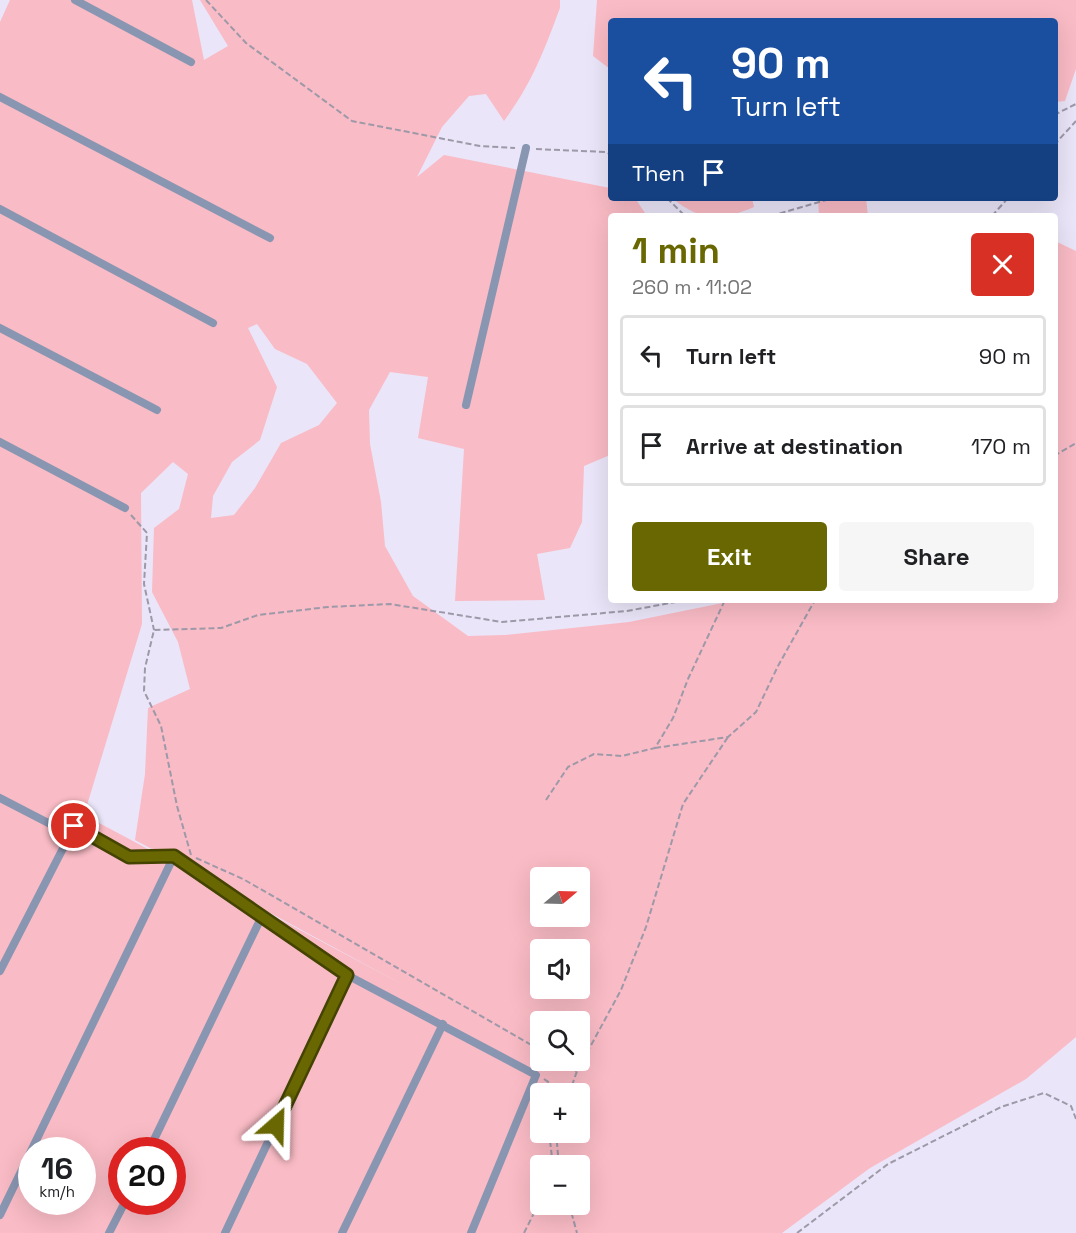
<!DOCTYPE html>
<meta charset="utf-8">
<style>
:root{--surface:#fff;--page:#f6f6f6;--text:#202124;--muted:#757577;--line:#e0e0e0;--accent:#686701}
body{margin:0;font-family:"Space Grotesk",sans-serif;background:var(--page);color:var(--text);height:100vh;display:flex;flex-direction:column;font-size:22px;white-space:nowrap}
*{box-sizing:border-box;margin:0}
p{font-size:20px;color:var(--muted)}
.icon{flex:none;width:33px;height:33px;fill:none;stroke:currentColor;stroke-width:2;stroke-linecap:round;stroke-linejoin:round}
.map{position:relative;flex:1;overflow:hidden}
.details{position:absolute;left:608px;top:213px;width:450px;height:390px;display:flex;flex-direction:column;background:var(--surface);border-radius:6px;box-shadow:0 6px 24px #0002}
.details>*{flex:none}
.top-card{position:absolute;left:608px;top:18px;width:450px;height:183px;border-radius:6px;box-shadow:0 6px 24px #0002;background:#1a4fa0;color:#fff;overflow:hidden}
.needle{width:39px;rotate:71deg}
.tools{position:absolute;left:530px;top:867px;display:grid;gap:12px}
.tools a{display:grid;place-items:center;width:60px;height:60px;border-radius:6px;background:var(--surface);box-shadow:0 6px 24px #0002;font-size:30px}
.speed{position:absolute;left:18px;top:1137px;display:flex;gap:12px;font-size:30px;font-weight:700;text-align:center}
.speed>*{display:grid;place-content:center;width:78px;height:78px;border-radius:50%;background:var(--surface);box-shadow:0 6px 24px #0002;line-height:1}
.speed small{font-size:15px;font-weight:400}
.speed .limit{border:9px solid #d22;background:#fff;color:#111}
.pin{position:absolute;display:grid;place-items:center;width:51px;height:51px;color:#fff;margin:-26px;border:3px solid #fff;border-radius:50%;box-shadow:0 2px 6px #0007}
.me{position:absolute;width:66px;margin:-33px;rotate:25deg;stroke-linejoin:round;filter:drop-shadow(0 0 4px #0008)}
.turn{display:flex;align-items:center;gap:21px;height:126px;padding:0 24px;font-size:27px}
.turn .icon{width:78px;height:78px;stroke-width:2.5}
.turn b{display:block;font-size:42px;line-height:51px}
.then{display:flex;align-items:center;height:57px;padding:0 24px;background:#0003;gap:12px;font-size:22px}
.round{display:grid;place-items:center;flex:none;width:63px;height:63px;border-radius:6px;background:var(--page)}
.head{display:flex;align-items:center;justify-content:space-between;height:102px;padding:0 24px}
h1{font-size:36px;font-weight:800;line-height:45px;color:var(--accent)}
.action{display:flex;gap:12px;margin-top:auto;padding:12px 24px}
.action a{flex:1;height:69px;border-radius:6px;background:var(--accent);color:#fff;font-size:24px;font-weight:800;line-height:69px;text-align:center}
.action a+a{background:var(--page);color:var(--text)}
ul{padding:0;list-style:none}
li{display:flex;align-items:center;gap:18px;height:81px;margin:0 12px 9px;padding:0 12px;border:3px solid var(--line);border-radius:6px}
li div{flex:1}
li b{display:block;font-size:22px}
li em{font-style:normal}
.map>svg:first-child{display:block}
.green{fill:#f9bbc5;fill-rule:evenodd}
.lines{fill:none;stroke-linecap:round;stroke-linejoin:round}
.path{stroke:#9d99a8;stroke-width:2;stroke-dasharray:6 3;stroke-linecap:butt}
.service{stroke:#8996b1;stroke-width:8}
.route-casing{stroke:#444301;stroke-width:15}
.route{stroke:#686701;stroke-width:10}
</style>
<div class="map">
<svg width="1076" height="1233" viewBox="0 0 1076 1233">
<rect width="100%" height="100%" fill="#eae5f8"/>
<path class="green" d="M10 0H192L204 60 228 46 200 0H560V8C543 53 533 81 504 121L486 94 469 96 442 127 417 177 444 155 610 188V198H635L647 216H610V455L584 466 582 522 570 548 537 554 545 600 455 601 464 449 418 438 428 377 390 372 369 410 370 444 381 502 385 546 413 596 468 636 505 635 629 622 737 600H1054L1055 241 1076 251V1037L1026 1079 870 1168 782 1233H0V22ZM257 324 275 349 307 364 337 403 319 425 281 443 255 488 234 515 211 518 213 496 232 462 260 440 277 387 248 328ZM173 462 188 474 179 509 154 528 152 592 178 642 190 689 148 708 145 774 135 840 409 988 84 815 142 624 141 493ZM540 878H579V916H540ZM540 950H579V988H540ZM540 1022H579V1060H540ZM540 1094H579V1132H540ZM32 1150H82V1202H32ZM122 1150H172V1202H122ZM540 1166H579V1204H540Z
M597 0H1076V69L1065 101 1055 102 1054 21H610V69L593 56Z
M672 198H752L754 207C722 221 699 221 672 198Z
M818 198H866L868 216H819Z"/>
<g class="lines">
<path class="path" d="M206 0 246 43 352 121 480 146 515 148
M1054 115 1076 104
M1054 145 1076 121
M536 149 606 152 610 154
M667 198 685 216
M771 216 833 198
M992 216 1008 198
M1054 456 1076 443
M131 515 147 533 144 584 154 630
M655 748 728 737 756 712 778 666 815 600
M546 800 568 767 594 754 622 756 655 748 673 718 688 679 725 600
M191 855 177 806 161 726 144 691 145 668 154 630 221 628 258 615 328 607 390 604 502 622 627 611 686 600
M196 858 243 879 540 1050
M558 1060 576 1071
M544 1079 557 1088 556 1094
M569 1094 577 1071 621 990 646 927 683 804 728 737
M549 1132 553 1166
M556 1132 559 1166
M569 1204 577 1233
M524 1233 540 1201
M797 1233 888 1164 1001 1107 1044 1093 1071 1106 1076 1119"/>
<path class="service" d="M75 0 191 62
M0 97 270 238
M0 209 213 323
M0 328 157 410
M466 405 526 148
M0 442 125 508
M0 798 56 827H74L0 971
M74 827 129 857 174 856 347 975 536 1075 471 1233
M149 1150 262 916
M0 1215 174 856
M109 1233 125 1202
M225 1233 347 975
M342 1233 443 1024"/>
</g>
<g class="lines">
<defs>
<path id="route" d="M74 826 129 857 174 856 347 975 276 1125"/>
</defs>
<use href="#route" class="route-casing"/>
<use href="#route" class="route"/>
</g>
</svg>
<div class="tools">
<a><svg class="needle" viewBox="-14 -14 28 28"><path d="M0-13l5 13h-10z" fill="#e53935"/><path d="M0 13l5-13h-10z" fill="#757577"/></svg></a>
<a><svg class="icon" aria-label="sound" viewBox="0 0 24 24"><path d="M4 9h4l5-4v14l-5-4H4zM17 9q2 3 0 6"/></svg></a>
<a><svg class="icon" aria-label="search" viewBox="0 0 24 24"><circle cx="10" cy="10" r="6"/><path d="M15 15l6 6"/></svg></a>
<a>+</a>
<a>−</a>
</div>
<div class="speed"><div>16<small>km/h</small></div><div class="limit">20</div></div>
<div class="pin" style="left:74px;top:826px;background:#d93025"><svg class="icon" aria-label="arrive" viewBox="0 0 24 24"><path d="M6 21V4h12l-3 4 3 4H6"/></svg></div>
<svg class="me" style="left:276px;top:1125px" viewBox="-20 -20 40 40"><path d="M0-17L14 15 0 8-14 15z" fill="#686701" stroke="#fff" stroke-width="4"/></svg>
<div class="top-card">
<div class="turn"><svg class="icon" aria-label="left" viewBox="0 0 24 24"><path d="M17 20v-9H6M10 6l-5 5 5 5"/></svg><div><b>90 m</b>Turn left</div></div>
<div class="then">Then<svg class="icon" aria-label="arrive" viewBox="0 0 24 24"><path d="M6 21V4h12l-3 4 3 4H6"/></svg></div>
</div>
<section class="details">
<div class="head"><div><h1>1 min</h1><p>260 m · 11:02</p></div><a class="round" style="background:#d93025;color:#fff"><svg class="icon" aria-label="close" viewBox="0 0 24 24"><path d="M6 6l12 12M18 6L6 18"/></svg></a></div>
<ul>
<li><svg class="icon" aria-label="left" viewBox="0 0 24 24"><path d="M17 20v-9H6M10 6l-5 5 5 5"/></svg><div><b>Turn left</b></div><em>90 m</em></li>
<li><svg class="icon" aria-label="arrive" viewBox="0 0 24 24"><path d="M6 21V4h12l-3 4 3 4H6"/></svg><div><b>Arrive at destination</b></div><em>170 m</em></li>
</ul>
<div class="action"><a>Exit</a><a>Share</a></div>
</section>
</div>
